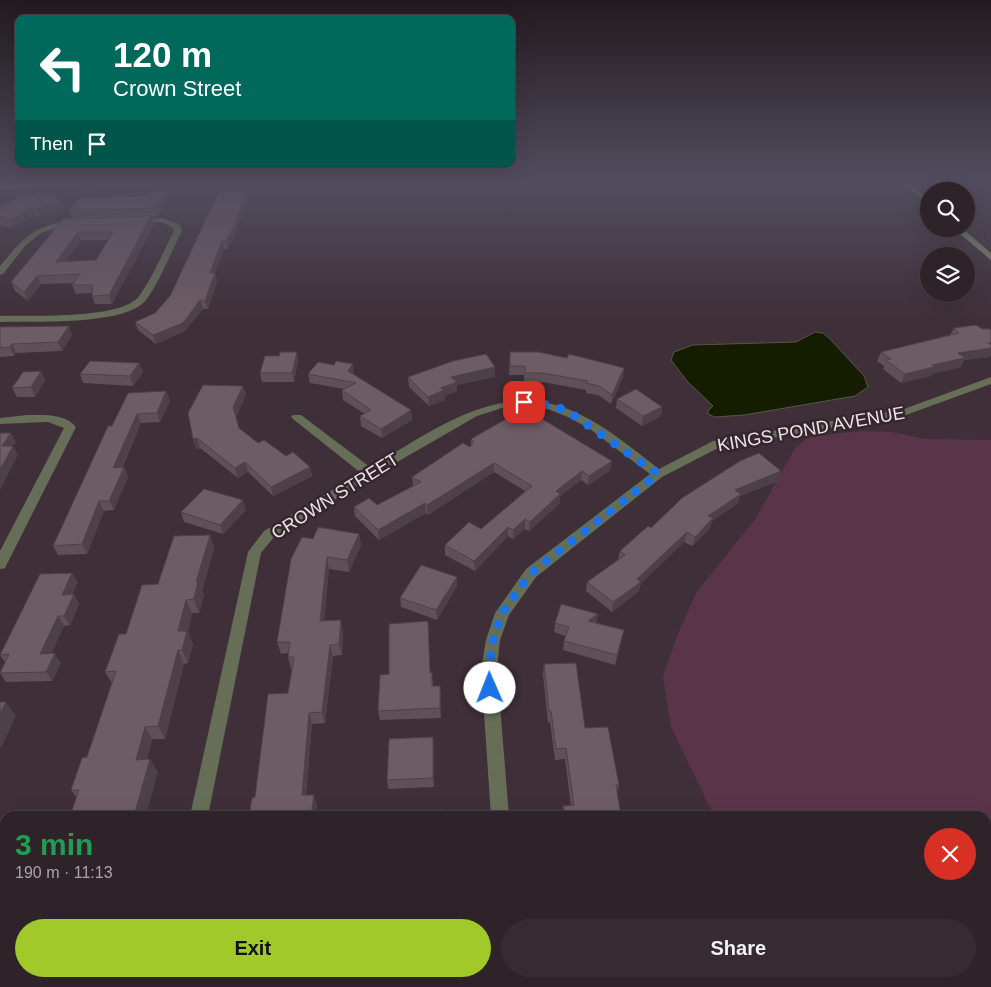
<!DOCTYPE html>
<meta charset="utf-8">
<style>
:root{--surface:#2f232a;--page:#372b32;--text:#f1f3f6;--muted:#a7a4a8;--line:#4a4047;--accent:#a1c929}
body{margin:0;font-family:Arial,sans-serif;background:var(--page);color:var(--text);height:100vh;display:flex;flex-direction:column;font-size:19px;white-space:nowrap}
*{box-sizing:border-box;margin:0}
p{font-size:16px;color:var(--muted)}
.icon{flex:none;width:28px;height:28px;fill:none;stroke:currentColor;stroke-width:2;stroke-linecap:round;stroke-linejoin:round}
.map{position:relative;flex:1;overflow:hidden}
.details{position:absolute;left:0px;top:811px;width:991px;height:176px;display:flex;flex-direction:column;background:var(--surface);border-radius:15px 15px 0 0;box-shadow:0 5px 20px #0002,0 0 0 1px var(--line)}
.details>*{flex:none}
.banner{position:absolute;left:15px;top:15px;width:500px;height:152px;border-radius:10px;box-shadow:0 5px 20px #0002,0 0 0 1px var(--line);background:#00695c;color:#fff;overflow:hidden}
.controls{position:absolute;left:920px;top:182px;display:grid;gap:10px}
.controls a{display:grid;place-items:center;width:55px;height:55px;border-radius:50%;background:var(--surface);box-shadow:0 5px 20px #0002,0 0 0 1px var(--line);font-size:25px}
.pin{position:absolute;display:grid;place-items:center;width:42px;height:42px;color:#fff;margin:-21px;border-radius:10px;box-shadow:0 2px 8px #0006}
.me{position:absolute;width:55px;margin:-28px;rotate:359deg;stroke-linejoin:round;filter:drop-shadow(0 0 4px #0008)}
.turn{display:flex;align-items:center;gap:18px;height:105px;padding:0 15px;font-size:22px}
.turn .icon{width:65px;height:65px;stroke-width:2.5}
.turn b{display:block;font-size:35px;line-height:42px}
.then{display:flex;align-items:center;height:48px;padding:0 15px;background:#0003;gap:10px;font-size:19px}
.round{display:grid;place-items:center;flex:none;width:52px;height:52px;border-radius:26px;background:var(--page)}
.summary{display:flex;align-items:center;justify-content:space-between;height:85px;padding:0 15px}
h1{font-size:30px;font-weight:600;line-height:38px;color:#1e9e55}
.cta{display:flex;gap:10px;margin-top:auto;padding:10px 15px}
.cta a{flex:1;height:58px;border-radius:30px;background:var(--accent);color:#111;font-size:20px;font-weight:600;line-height:58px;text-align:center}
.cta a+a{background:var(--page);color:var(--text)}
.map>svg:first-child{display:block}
.green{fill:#5a3549}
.water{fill:#141d00;stroke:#555845}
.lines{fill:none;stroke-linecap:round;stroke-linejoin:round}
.street{fill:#666e58;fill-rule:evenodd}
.secondary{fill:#818d6b;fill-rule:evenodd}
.wall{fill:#5f4f57;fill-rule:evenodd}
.shaded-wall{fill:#4d4047}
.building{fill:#6e5c65;stroke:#4d4047;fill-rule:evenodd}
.route{stroke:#1a73e8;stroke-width:9;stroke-dasharray:0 16.2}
.labels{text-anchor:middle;stroke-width:5;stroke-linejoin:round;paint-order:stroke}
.street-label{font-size:18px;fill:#ede2e7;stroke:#35262e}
</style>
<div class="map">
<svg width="991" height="987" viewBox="0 0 991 987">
<rect width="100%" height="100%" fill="#3f2f38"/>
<path class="green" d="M860 431 892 432 927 439 991 440V987H795L794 983 986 982V816H714L671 727 663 676 677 636 696 593 756 518 795 448 808 437Z"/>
<path class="water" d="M815 332 823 333 830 339 864 376 868 387 855 396 744 415 715 417 708 414V411L713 406 687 381 671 360 674 352 693 345 796 342Z"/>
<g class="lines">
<path class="street" d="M163 218 180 225 182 231C172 250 159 283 146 300 126 326 32 321 0 322V316C29 315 122 320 139 296 153 277 163 252 174 231L173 228 162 222 137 223 133 221 137 219Z
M74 221H77V225L60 227 41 233 26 245 3 274 0 275V266C24 237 35 224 74 221Z
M991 377V384L906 415 720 447 662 477 536 577 509 615 500 640 497 669 509 816H491L481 669 486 640 495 613 526 569 650 474 590 429 568 417 548 409 526 406 502 408 477 416 373 476 274 537 261 553 208 816H190L248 552 264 531 361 473 293 419 291 417 293 415H301L370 467C434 431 501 376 577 413 607 427 633 449 659 469L713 441 904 409Z
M27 415C43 415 65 413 76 427L7 564 5 568 0 569V551L64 428 48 422 0 424V418Z
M155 982H175L174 987H154Z
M503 982H523L524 987H504Z"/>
<path class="secondary" d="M135 182H214L210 184 0 189V185Z
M901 182H908L929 199V205Z
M954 229H963L991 253V260Z"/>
</g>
<path class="wall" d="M165 192 167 200 158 216 151 217 154 224 112 304H95L92 296V293L76 294 72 285 74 283 41 284 28 301 15 291 11 282 72 219 69 211 144 196ZM81 240H108L96 260 66 261Z
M30 196 61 201 64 209 39 217 36 215 13 228 0 226V207Z
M248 198 236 232 228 249H224L215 273 217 281 208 309H203L185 331 156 344 138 330 135 322 155 313 170 296Z
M0 327 72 335 62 351 16 353 14 356 0 357Z
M954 328 991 329V354L990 357 964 360 961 367 931 374 930 376 901 383 883 369 884 366 877 361 881 352 950 335Z
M510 352 624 368 623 377 611 404 598 395 586 393V390L543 382H524V375H509Z
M298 361 294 382H262L260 373Z
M139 363 143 372 133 386 83 383 80 374Z
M41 371 45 380 35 397H17L12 388Z
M354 373 353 374 411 410 412 420 382 438 361 426 360 416 365 414 343 400 342 390 344 389 310 383 308 374Z
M408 377H495L457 385V391L445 396V400L429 406 409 387Z
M243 386 246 395 236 417 239 429 258 443 310 467 312 476 273 496 248 472 238 478 200 448 196 449 193 439Z
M166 391 170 401 160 422 141 423 122 468 124 467 128 477 114 510 104 511 87 554 58 555 53 546 112 426Z
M617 399 662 407 661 416 642 426 616 408Z
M522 421 612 461 610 471 588 485 581 480 560 496V503L529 531 525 529 513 539 508 536 475 571 445 555V545L481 529 525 491 494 472 428 515 426 513 379 540 355 516 354 507 377 505 413 486 412 477 470 447 471 445V439Z
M781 471 778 481 740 496 738 503 712 521 710 528 692 546 684 542 641 583 639 591 612 612 586 591 587 582 618 560 620 551 651 528Z
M246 510 223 534 184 522 181 512Z
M359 534 361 545 349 572 329 569 324 621 343 631 342 655 333 656 325 723 312 724 306 795 317 805 316 816H249L288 693 292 669H291L288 657V653L281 654 277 642 313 539Z
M210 535 214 548 202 591 204 595 199 613H192L188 632 193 644 188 663 184 664 165 739H152L147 759 158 772 76 797 71 790 87 757 112 683 105 672 126 634 158 584Z
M457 577V586L437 620 401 607 400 598Z
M78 582 72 594H74L79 604 70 625 64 626 51 653 61 663 52 681 6 682 0 673 5 662 0 655Z
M598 614 596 623 622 639 615 665 563 650 564 641 565 636 554 632 555 623Z
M428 621 430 672 433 682V686H440L441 718 380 720 378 711 389 674Z
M544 664 585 728 619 785 617 793 621 816H562L563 806H571L565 759 555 760 550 722 548 723 543 675Z
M433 737 434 746V787L388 789 387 780Z
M584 982H639L640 987H584Z"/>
<path class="shaded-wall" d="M246 191 248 198 236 232 228 249 226 241Z
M165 192 167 200 158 216 156 208Z
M61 201 64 209 39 217 36 209Z
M32 207 36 215 13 228 10 220Z
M151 216 154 224 112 304 109 295Z
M78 232 81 240 60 270 56 262Z
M222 241 224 249 215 273 217 281 208 309 205 301 210 273Z
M37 276 41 284 28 301 24 292Z
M200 300 203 309 185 331 156 344 153 335Z
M69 326 72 335 62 351 58 342Z
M12 344 16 353 14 356 10 347Z
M991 348V354L990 357 964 360 961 367 931 374 930 376 901 383 905 374 932 365 958 353Z
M297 352 298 361 294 382 292 373Z
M139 363 143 372 133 386 130 376Z
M353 364 354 373 349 380 348 371Z
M495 367V377L457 385V391L445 396V400L429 406 428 397 441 388 451 377Z
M624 368 623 377 611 404 612 395Z
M41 371 45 380 35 397 31 387Z
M243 386 246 395 236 417 233 407Z
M166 391 170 401 160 422 157 413Z
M662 407 661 416 642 426 643 416Z
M411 410 412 420 382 438 381 429Z
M137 414 141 423 117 477 113 468Z
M11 433 16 442 13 446 18 455 0 490V470L2 446Z
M197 438 200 448 196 449 193 439Z
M612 461 610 471 588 485 589 476Z
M245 462 248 472 238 478 235 468Z
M494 463V472L428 515 427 505Z
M124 467 128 477 114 510 109 501Z
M310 467 312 476 273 496 271 487Z
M582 471 581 480 560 496V503L529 531 530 522 556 491Z
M781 471 778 481 740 496 738 503 712 521 710 528 692 546 695 537 708 516 735 490Z
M243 500 246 510 223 534 220 525Z
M99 501 104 511 87 554 82 544Z
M425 503 426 513 379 540 378 530Z
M525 519V529L513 539V530Z
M508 527V536L475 571 474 561Z
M687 532 684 542 641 583 639 591 612 612 613 602 637 579Z
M359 534 361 545 349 572 347 560Z
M210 535 214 548 202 591 204 595 199 613 194 599 196 582Z
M327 557 329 569 323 633 320 621Z
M72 573 78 582 68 604 62 595Z
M457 577V586L437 620 436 610Z
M74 594 79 604 70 625 64 616Z
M186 600 192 613 188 632 193 644 188 663 182 650 178 631Z
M598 614 596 623 588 621Z
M58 616 64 626 47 663 40 654Z
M341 620 343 631 342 655 339 644Z
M624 630 622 639 615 665 617 655Z
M330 645 333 656 325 723 322 712Z
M178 650 184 664 165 739 158 726Z
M55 653 61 663 52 681 46 672Z
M440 686 441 695V718L440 708Z
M6 702 16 716 1 748 0 747V714Z
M309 713 312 724 305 806 302 795Z
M145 727 152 739 143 773 136 760Z
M433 737 434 746V787L433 778Z
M150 759 158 772 146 816H134Z
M314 795 317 805 316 816H311Z
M87 982H101L99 987H86Z
M308 982H312L313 985V987H308Z"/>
<path class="building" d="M246 191 235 224 226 241H222L210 273H215L205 301 200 300 183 323 153 335 135 322 155 313 170 296 218 193Z
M45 192 61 201 36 209 32 207 10 220 0 218V207L19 197 27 194 30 196Z
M165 192 156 208 69 211 80 198 144 196 145 193Z
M151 216 109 295 92 296 93 285H72L80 274 37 276 24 292 11 282 63 219ZM78 232H113L96 260 56 262Z
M976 325 982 329H991V343H988L991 345V348L958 353 965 358 932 365 934 367 905 374 886 360 891 359 881 352 959 333 954 328Z
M69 326 58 342 12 344 10 347 0 348V327Z
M280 352H297L292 373H260L265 356H279Z
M510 352H538L567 358 569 354 624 368 612 395 599 386 586 383 588 381 543 373H525V366H510Z
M486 354 495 367 451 377 457 382 441 388 444 390 428 397 408 377 453 361Z
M90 361 139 363 130 376 80 374Z
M336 361 353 364 348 371 411 410 381 429 360 416 371 410 342 390 356 383 308 374 318 362 334 365Z
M41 371 31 387 12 388 23 372Z
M203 385 243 386 233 407 239 428 258 443 264 440 286 456 293 452 310 467 271 487 245 462 235 468 197 438 193 439 188 413Z
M636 389 662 407 643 416 617 399Z
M166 391 157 413 137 414 113 468 124 467 109 501H99L82 544 53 546 108 426H112L128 393Z
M534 414 612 461 589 476 582 471 556 491 560 494 530 522 525 519 513 530 508 527 474 561 445 545 469 522 481 529 532 486 494 463 427 505 425 503 378 530 354 507 369 498 377 505 421 482 412 477 463 443 470 447 474 442 471 439 513 415 522 421Z
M0 433H11L2 446H13L0 470Z
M759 453 781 471 735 490 741 494 708 516 713 518 695 537 687 532 637 579 641 582 613 602 587 582 625 555 620 551 648 526 651 528 682 498 740 461Z
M204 489 243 500 220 525 181 512Z
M318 527 359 534 347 560 327 557 320 621 341 620 339 644 330 645 322 712 309 713 302 795H314L311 816H249L252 798 255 797 268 694 288 693 294 657H288L290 642H277L291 559 302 537 313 539Z
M210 535 196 582 198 581 194 599 186 600 178 631H187L182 650H178L158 726 145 727 136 760 150 759 134 816H70L79 790H71L82 758 87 757 116 671 105 672 119 634H126L142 585 158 584 174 536Z
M421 565 457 577 436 610 400 598Z
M72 573 62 595 74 594 64 616H58L40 654 55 653 46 672 0 673 9 654 0 655 40 574Z
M561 604 598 614 588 621 624 630 617 655 564 641 569 627 555 623Z
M428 621 430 673 432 672V686H440V708L378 711 380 675 389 674V624Z
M576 663 585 728 608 727 619 785H616L621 816H565L563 806 574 805 566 748 556 749 551 711H549L544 664Z
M0 702H6L0 714Z
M433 737V778L387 780 389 739Z
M444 810V816H378V815Z
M11 982H87L86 987H9Z
M239 982H308V987H238Z
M385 982H439L438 987H384Z
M587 982H639L640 987H587Z"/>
<linearGradient id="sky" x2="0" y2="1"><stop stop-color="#231a1f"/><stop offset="0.57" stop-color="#524d5e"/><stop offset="1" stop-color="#524d5e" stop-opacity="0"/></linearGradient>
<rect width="991" height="320" fill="url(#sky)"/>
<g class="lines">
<path class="route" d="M490 688 489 669 493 640 502 613 531 573 658 474 566 410 549 405 524 402"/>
</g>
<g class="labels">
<g class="street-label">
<text transform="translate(811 429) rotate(-10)" y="6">KINGS POND AVENUE</text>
<text transform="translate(335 496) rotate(-32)" y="6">CROWN STREET</text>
</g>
</g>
</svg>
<div class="controls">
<a><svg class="icon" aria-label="search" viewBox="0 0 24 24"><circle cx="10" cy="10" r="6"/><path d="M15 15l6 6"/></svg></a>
<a><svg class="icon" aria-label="layers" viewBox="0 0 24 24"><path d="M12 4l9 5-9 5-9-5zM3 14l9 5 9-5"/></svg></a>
</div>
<div class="pin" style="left:524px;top:402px;background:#d93025"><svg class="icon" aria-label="arrive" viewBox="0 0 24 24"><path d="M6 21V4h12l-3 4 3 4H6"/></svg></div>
<svg class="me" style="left:490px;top:688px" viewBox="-20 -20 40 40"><circle r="19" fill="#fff"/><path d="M0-13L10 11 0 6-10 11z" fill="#1a73e8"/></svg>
<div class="banner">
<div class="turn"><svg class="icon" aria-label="left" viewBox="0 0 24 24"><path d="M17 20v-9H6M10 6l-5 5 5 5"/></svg><div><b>120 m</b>Crown Street</div></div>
<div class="then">Then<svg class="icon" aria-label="arrive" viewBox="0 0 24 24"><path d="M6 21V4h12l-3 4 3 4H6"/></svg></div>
</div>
<section class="details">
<div class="summary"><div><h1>3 min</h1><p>190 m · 11:13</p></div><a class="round" style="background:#d93025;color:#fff"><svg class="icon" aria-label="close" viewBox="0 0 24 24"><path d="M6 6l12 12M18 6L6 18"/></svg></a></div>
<div class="cta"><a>Exit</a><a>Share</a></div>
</section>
</div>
